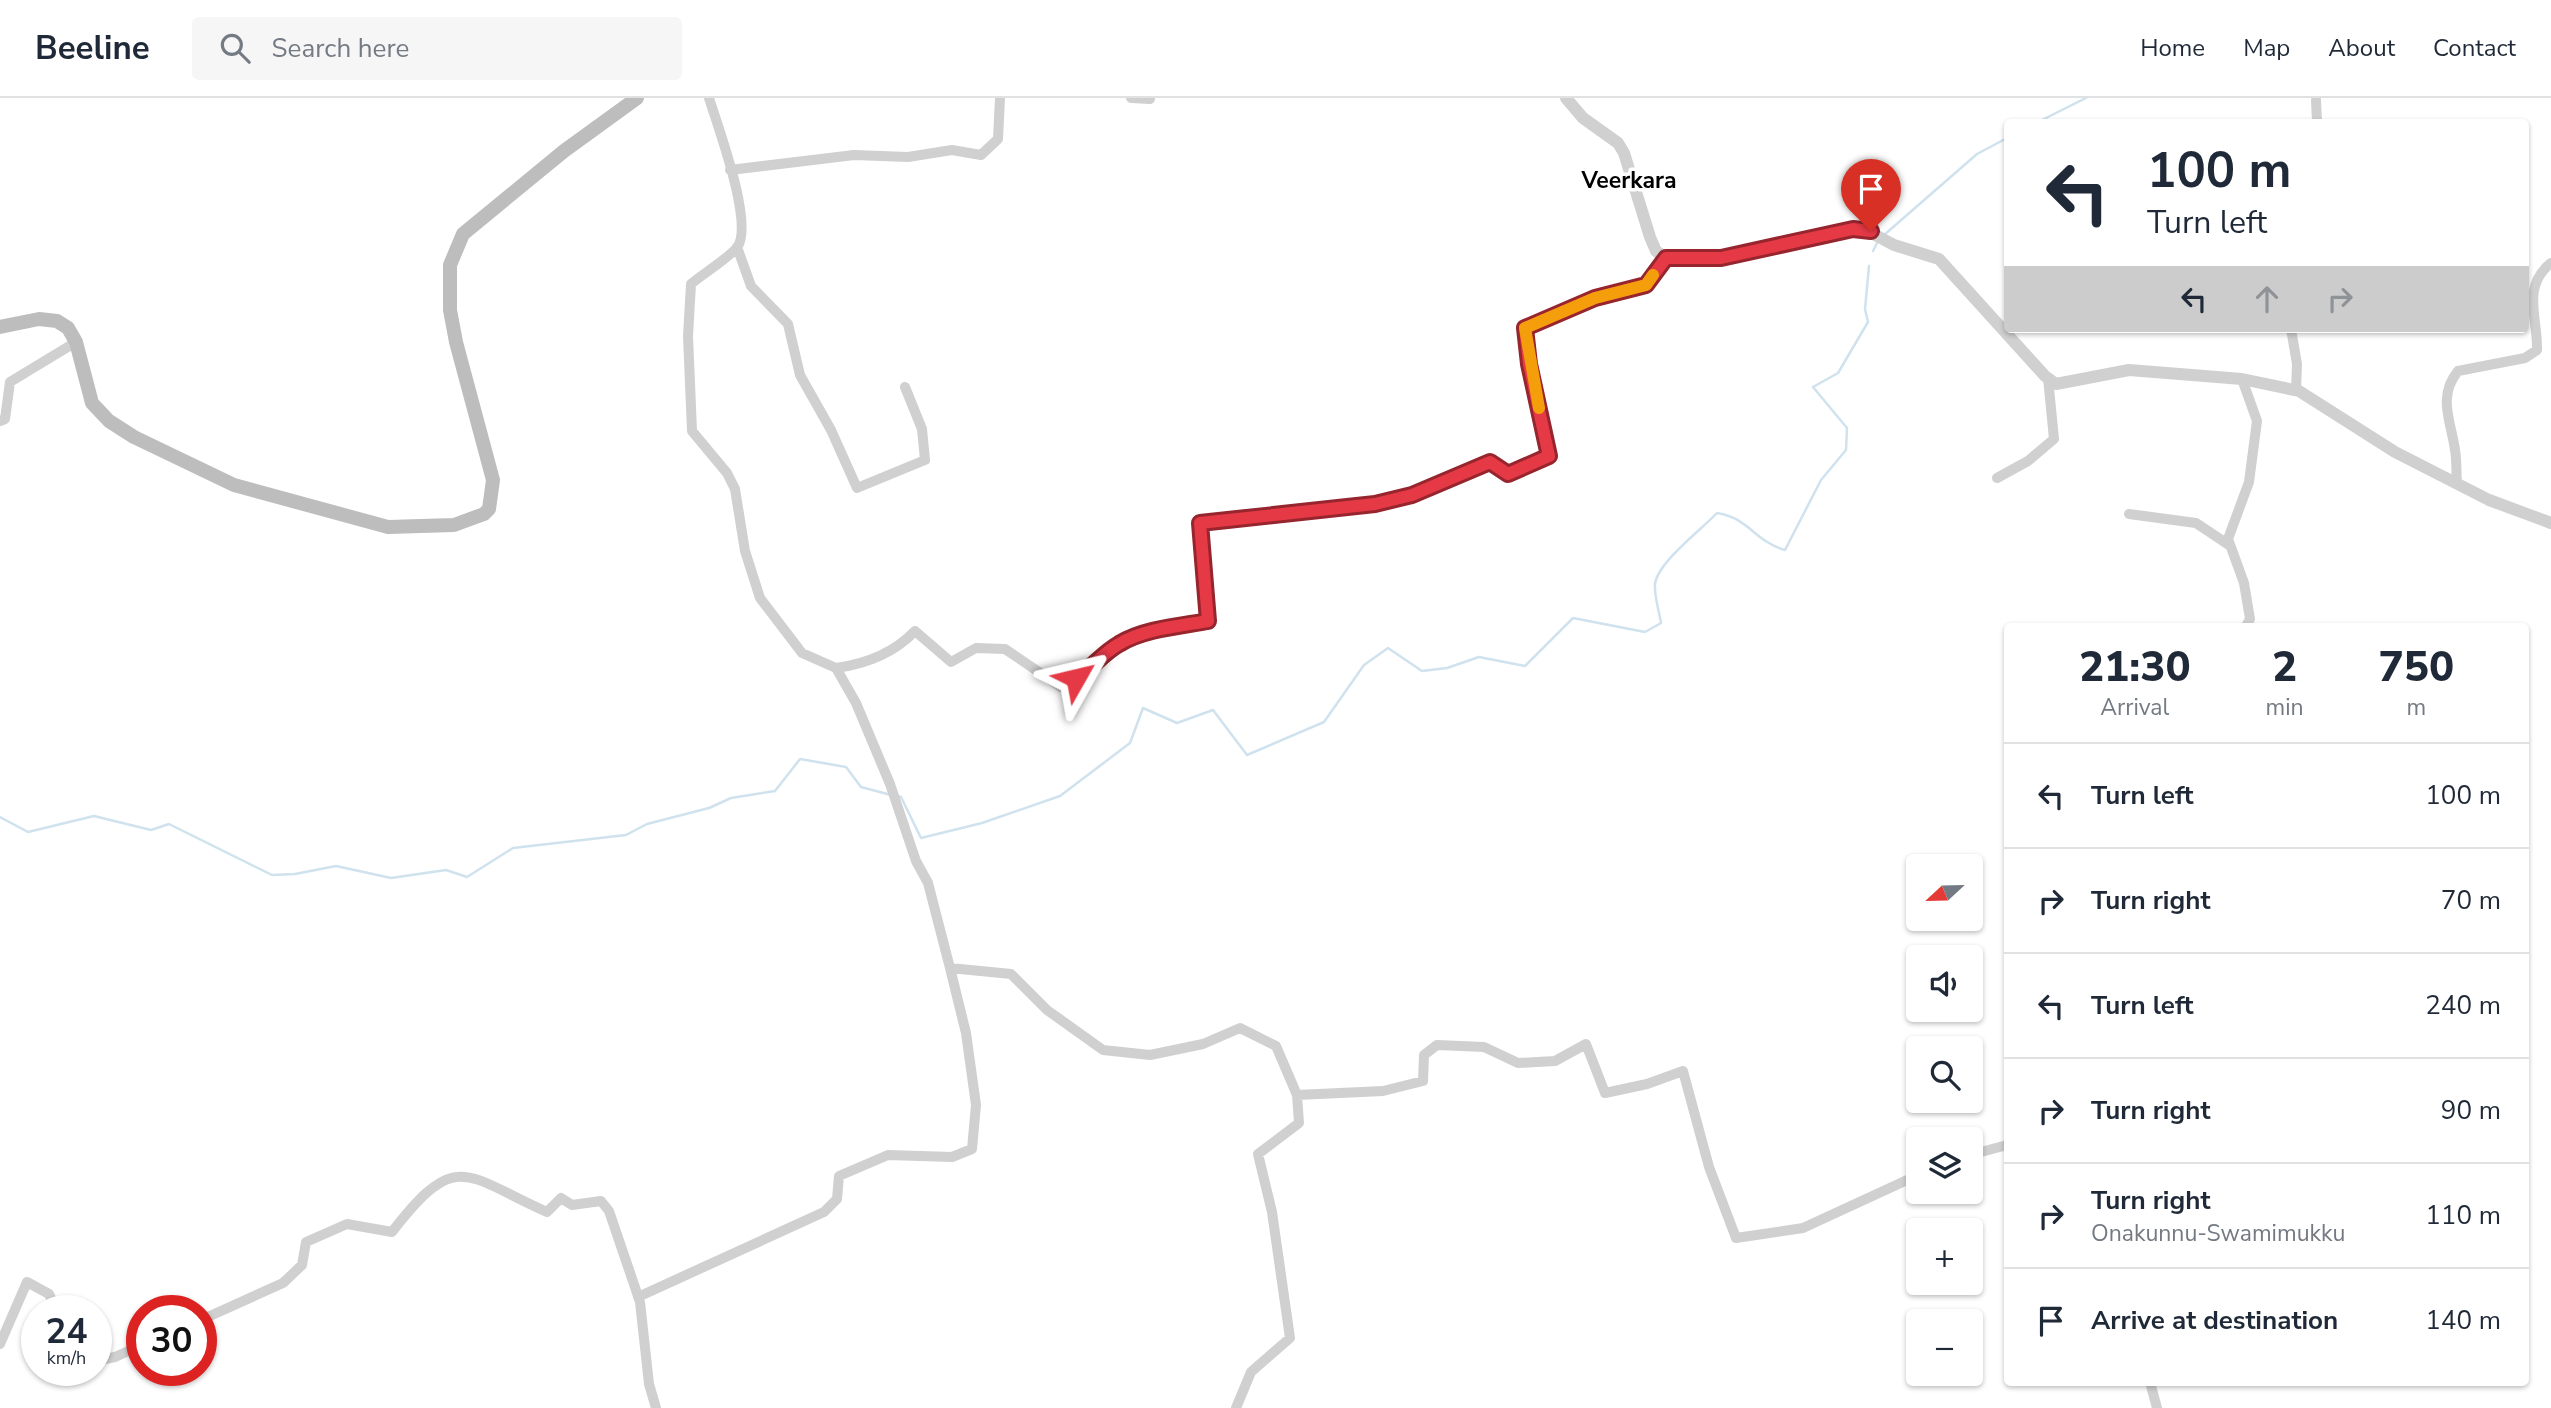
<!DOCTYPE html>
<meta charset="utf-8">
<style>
:root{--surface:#fff;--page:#f6f6f7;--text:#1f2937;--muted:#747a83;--line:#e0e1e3}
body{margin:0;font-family:"Nunito Sans",sans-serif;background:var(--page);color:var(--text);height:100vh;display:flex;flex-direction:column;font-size:26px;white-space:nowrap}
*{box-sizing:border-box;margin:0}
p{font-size:23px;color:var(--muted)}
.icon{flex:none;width:38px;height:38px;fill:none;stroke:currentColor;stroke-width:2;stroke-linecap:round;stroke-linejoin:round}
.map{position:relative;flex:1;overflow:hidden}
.sheet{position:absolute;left:2004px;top:525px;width:525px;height:763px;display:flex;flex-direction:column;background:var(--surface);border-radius:7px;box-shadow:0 2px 5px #0004}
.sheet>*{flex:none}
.guide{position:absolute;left:2004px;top:21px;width:525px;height:214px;border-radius:7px;box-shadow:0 2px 5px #0004;background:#fff;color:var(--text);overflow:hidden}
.needle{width:46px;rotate:248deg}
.controls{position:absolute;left:1906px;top:756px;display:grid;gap:14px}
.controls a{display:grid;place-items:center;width:77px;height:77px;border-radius:7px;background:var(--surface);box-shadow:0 2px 5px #0004;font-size:35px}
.speed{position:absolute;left:21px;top:1197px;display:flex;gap:14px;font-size:35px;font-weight:700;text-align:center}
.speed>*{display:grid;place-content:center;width:91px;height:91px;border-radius:50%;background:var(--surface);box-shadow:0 2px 5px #0004;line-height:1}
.speed small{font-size:18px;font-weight:400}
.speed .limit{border:10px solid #d22;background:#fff;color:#111}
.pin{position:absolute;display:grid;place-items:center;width:60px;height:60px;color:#fff;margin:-72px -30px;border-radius:50% 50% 50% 0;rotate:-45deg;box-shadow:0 0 7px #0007}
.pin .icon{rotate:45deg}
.me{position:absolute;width:77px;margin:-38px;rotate:53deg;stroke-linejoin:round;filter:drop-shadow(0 0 5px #0008)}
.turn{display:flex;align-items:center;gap:24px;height:147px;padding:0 28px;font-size:32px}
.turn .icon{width:91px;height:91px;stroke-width:2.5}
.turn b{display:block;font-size:49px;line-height:60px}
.lanes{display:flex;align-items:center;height:66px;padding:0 28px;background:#0003;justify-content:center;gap:35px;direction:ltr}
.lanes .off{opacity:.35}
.eta{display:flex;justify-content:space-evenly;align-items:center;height:119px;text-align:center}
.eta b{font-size:42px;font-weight:800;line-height:49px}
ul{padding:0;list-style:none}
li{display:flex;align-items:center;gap:21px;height:105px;padding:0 28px;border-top:2px solid var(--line)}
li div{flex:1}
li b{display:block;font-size:26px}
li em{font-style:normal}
header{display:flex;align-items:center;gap:42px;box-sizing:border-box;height:98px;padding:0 35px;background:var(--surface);border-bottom:2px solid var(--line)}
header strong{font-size:33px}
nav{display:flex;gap:38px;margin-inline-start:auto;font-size:24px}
.search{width:490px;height:63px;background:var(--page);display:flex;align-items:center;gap:18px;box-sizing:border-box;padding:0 24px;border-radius:7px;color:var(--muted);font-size:26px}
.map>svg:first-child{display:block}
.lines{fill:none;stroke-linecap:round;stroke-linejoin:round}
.stream{stroke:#cfe2ee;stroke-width:2.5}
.minor{stroke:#d0d0d0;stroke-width:10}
.tertiary{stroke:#d0d0d0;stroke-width:12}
.secondary{stroke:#bdbdbd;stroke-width:14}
.route-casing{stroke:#96252e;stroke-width:18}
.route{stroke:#e63946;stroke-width:12}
.slow{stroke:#f59e0b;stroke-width:12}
.labels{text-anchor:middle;stroke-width:7;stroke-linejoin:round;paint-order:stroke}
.quarter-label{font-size:23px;font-weight:bold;fill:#000;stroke:#fff}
</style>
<header>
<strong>Beeline</strong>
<div class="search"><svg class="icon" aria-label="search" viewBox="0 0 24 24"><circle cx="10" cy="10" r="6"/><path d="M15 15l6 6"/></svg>Search here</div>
<nav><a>Home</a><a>Map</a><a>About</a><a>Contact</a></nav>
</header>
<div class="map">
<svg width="2551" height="1310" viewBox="0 0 2551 1310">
<rect width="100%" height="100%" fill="#fff"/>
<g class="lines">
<path class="stream" d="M2038 24 2086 0
M1884 137 1977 56 2007 40
M1873 153 1877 145
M897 698 901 699 921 740 982 725 1060 698 1130 645 1143 610 1177 625 1213 612 1247 657 1324 624 1364 567 1388 550 1422 573 1447 570 1479 559 1525 568 1573 520 1645 534 1661 525C1659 513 1654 497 1655 486 1658 464 1701 432 1717 415 1749 420 1754 443 1785 452L1821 382 1846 352 1847 330 1813 289 1838 275 1868 224 1865 211 1869 168
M0 719 28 734 94 718 151 732 169 726 272 777 295 776 336 768 391 780 446 772 467 779 513 750 626 737 647 726 709 710 731 700 775 693 800 661 846 669 861 689 891 697"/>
<path class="minor" d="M709 0C718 29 753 123 738 148 732 158 701 177 691 186L688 238 692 333 727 375 735 391 745 453 760 500 802 555 836 570 856 605 890 686 916 763 928 785 950 870 1011 876 1047 912 1103 952 1150 957 1203 946 1240 930 1276 948 1297 997
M1131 0 1150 1
M2316 2 2317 24
M730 72 854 57 908 59 952 52 981 57 998 41 1000 0
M737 149 751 188 788 226 800 277 831 332 857 390 925 362 922 331 905 289
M2291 231 2297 266 2296 292
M2242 281 2257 323 2249 384 2228 441 2244 485 2250 521 2246 528
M0 323 5 321 10 284 76 244
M1997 380 2028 363 2054 341 2048 280
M2457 385C2456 374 2457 363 2455 352 2451 323 2437 299 2458 273L2525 260 2537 252C2538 220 2521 189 2551 165
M2129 416 2196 425 2229 447
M836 570C865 566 894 555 915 533L951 564 976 550 1005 551 1061 589 1091 571 1119 546 1157 533 1208 523 1200 425 1375 406 1412 397 1490 364 1509 376 1549 358 1529 266 1525 230 1595 200 1645 187 1666 160
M1970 1057 2007 1047
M638 1199 824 1114 837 1101 839 1078 888 1057 952 1059 972 1051 976 1007 966 935 950 870
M201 1222 283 1185 302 1167 306 1144 347 1126 392 1134C457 1050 464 1077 547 1114L561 1100 572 1107 601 1103 609 1113 640 1204 649 1286 656 1310
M0 1246 27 1184 49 1196 57 1213
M96 1263 115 1259 142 1247
M2150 1284 2157 1310
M1236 1310 1251 1274 1290 1240 1272 1114 1258 1056 1299 1025 1297 997 1383 993 1423 983 1424 957 1437 947 1484 949 1518 965 1555 963 1586 946 1605 995 1647 986 1683 973 1709 1069 1736 1140 1803 1130 1918 1077"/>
<path class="tertiary" d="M1566 0 1583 20 1618 45 1624 55 1650 139 1656 153 1666 160H1721L1862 130 1894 147 1939 161 2045 278 2056 286 2129 272 2242 281 2299 293 2395 354 2489 402 2551 425"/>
<path class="secondary" d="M0 229 39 221 57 223 68 230 76 244 92 305 109 323 134 339 234 387 388 429 454 427 484 416 489 411 493 382 456 244 450 212V167L463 136 564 53 637 0"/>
</g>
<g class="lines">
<defs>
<path id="route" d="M1076 580C1092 570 1103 555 1119 546 1143 531 1180 528 1208 523L1200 425 1375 406 1412 397 1490 364 1508 376 1549 358 1529 266 1525 230 1595 200 1646 187 1666 160H1721L1853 131 1871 133"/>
</defs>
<use href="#route" class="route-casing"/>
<use href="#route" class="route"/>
<path class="slow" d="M1539 310 1525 230 1595 200 1646 187 1653 177"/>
</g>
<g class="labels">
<g class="quarter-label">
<text x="1629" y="90">Veerkara</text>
</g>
</g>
</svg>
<div class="controls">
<a><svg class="needle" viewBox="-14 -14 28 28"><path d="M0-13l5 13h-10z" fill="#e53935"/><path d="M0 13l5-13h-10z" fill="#747a83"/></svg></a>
<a><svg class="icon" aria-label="sound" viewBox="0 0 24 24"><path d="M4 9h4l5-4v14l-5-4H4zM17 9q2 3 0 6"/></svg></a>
<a><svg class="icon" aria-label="search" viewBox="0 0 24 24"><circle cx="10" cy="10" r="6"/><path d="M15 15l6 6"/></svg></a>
<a><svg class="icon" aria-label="layers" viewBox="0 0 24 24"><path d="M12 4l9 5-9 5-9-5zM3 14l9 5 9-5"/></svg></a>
<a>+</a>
<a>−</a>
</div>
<div class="speed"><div>24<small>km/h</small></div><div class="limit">30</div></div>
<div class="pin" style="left:1871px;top:133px;background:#d93025"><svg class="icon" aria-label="arrive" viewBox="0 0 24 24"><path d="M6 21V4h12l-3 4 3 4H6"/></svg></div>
<svg class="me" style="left:1076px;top:580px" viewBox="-20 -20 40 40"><path d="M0-17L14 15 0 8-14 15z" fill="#e63946" stroke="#fff" stroke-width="4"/></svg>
<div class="guide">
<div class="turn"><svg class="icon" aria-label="left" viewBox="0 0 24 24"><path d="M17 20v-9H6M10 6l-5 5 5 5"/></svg><div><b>100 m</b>Turn left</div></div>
<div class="lanes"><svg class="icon" aria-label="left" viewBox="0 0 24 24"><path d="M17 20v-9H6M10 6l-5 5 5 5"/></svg><svg class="icon off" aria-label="ahead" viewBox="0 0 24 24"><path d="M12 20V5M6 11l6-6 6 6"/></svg><svg class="icon off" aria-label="right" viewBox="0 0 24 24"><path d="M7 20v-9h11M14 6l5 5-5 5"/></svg></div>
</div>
<section class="sheet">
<div class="eta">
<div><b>21:30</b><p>Arrival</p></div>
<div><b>2</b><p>min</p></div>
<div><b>750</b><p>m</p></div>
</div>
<ul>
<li><svg class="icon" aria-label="left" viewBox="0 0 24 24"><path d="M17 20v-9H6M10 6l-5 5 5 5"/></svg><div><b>Turn left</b></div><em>100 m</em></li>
<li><svg class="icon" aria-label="right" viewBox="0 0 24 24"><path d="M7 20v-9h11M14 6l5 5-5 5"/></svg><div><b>Turn right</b></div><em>70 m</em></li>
<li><svg class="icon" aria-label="left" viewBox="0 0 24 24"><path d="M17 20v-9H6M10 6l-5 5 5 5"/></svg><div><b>Turn left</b></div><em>240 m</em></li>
<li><svg class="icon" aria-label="right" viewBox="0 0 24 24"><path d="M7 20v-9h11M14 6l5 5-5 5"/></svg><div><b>Turn right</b></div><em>90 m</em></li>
<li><svg class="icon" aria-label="right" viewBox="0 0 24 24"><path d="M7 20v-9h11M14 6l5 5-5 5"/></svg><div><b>Turn right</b><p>Onakunnu-Swamimukku</p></div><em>110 m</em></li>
<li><svg class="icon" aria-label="arrive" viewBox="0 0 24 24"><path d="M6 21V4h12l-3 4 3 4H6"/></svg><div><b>Arrive at destination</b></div><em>140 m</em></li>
</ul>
</section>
</div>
